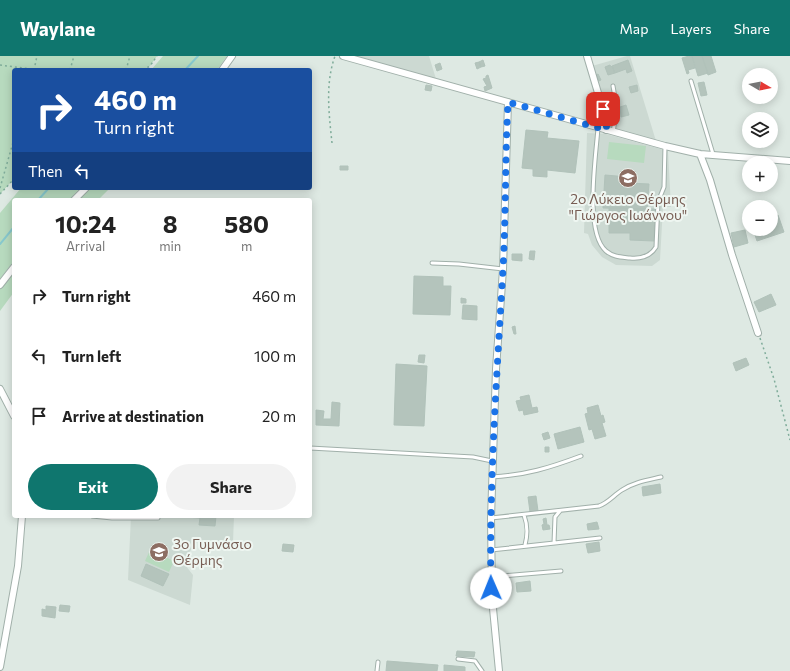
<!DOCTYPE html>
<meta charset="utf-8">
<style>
:root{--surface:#fff;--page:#f2f2f2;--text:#222;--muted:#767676;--accent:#0f766e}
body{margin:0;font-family:Commissioner,sans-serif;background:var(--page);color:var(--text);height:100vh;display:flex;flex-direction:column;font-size:15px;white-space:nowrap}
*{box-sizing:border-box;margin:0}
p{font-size:13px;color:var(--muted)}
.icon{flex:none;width:22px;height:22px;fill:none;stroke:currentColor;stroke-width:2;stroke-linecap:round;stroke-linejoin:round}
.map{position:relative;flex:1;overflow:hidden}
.drawer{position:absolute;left:12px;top:142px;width:300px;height:320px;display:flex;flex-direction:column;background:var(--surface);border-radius:4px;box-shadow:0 2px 10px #0003}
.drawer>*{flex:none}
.banner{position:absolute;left:12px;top:12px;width:300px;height:122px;border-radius:4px;box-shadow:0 2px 10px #0003;background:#1a4fa0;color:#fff;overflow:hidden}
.needle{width:26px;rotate:100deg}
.buttons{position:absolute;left:742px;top:12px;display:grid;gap:8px}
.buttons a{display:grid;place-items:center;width:36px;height:36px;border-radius:50%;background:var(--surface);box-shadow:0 2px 10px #0003;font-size:20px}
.pin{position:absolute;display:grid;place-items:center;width:34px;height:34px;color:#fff;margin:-17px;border-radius:8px;box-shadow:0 2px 6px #0006}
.me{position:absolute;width:44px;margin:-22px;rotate:359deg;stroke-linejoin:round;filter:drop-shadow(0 0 3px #0008)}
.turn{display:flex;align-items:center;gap:14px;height:84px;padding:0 16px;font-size:18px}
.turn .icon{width:52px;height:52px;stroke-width:2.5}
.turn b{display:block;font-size:28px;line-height:34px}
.then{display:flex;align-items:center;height:38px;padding:0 16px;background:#0003;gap:8px;font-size:15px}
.eta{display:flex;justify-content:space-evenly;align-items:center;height:68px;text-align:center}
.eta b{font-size:24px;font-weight:700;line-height:28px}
.action{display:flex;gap:8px;margin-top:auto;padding:8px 16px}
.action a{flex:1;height:46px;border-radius:24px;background:var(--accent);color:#fff;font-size:16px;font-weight:700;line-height:46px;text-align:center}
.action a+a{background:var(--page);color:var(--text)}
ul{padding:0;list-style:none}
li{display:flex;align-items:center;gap:12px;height:60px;padding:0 16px}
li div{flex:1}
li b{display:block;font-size:15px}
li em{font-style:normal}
header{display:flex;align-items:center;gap:24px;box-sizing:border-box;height:56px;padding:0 20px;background:var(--accent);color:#fff}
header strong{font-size:19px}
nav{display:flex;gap:22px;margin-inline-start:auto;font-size:14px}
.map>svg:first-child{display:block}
.built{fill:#ccd9d2}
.green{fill:#b7dabe}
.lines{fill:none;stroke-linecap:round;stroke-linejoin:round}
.stream{stroke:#87c8cd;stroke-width:2}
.building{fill:#b4c4bc;stroke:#b1c2ba}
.service-casing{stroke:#a1b0aa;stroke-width:5}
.minor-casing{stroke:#a1b0aa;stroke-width:8}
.path{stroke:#7fac9a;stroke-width:1.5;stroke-dasharray:2 3;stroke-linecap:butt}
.service{stroke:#fff;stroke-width:3}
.minor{stroke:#fff;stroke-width:6}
.route{stroke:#1a73e8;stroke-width:7;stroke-dasharray:0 12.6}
.labels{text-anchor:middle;stroke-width:4;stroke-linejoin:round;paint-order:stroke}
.education-label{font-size:14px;fill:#785e54;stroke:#eef6f1}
</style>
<header>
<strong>Waylane</strong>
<nav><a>Map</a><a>Layers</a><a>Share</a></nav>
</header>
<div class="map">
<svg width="790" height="615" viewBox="0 0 790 615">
<rect width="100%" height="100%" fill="#dee9e3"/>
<path class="built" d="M352 0H429L436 23 405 14Z
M627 0H630L656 85 611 72 592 10Z
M587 77 606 78 668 95 671 151H663L660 204 652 210 616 209 602 201 592 189 588 178 584 177Z
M131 460H234L233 486 199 484 182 505 193 519 190 549 128 524Z"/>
<path class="green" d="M0 0H157L150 10 143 14H14V123L0 138Z
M163 0H227L217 14H151Z
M609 86 646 90 644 107 607 103Z
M21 132H80L69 144H14V205L0 223V157Z
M87 132H110L98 144H76Z
M14 214V236L0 255V233Z
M150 494 174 505 169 516 145 505Z"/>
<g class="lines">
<path class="stream" d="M185 14 198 0
M38 144 49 132
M0 188 14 171"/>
</g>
<path class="building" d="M689 0H692L695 12 688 14 689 17 687 18 682 2Z
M692 0H702L708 17 698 20Z
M702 0H711L716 16 708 19Z
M483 4 485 10 481 11 479 6Z
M628 4 632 15 627 17 626 13 615 17 612 10Z
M479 6 481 11 477 13 475 7Z
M440 7 442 13 437 15 435 9Z
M610 9 611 11 612 10 615 17 608 19 605 11Z
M598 18 601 24 599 25 596 19Z
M488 19 492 32 485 35 484 31 487 30 483 23 486 22V20Z
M704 26 707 39 701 40 698 27Z
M426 29 432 30 431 35 425 34Z
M637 29 638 35 631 37 629 31Z
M609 44 611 50 606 51 605 45Z
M626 49 629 59 621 61 620 51Z
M526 74 548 76 547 82 579 85 575 117 547 114V121L533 120V113L522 112Z
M340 110H348V114H340Z
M605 119 628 121V127L649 128 647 153 603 152Z
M609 152 655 153 654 185 630 184V177H609Z
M778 159 784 176 757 185 753 173H771V161Z
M745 174 748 187 734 191 731 177Z
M530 195H535L534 204 529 203Z
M512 198H522V205L512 204Z
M414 220 443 221V230H451L450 259 413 258Z
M771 238 776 249 759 256 754 246Z
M461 242 466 243V247H461Z
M463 249 477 250V264L462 263Z
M515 270 516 278H514L512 271Z
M419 299H425L424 307 418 306Z
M746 302 749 309 736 315 733 307Z
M396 308 427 310 424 370 394 369Z
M529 339 532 352 537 351 538 356 524 359 523 354 519 355 516 345 521 344 520 341Z
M332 346 340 347 339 370 316 369V354L324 355 323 363H331Z
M598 349 601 360 603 359 605 366 602 367 606 380 595 383 592 373 589 374 585 358 588 357 587 352Z
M580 371 584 386 558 393 554 378Z
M548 376 550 382 544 384 542 378Z
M545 391H549V396H545Z
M660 428 661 437 643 440 642 431Z
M536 440 538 455 530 456 528 441Z
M171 460H216L215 470 199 469 200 462Z
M546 462 547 469H549L550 473 543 474 542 469 544 468 543 463Z
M597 466 599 473 588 474 587 468Z
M599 486 600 495 588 497 586 488Z
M283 488 294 489 293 496 282 495Z
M146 508 169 518 163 530 141 520Z
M530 525 531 535 517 536 516 527Z
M60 549 70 550 69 556 59 555Z
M46 550 56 551 55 562 42 560V553L46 554Z
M457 595 475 596 474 601 456 600Z
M387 605 438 609 437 615H386Z
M444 609 465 611V615H444Z"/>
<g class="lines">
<defs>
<path id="service" d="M691 25 713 98
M598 72C596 100 584 176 606 195 613 201 621 201 630 202 641 203 650 201 656 191L658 146 664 131 665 90
M613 76 617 53 613 30
M432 207 459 208 503 213
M310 392 473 401 492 405
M492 421C526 419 549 412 581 400
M524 459C528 470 528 478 525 489
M92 460 112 462H158
M491 462 599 450C608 447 614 439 622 434 634 426 648 424 661 421
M554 487 555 461 560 455
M491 494 600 482
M491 521 561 515
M458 603 475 605 482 615
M377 615 378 606"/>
<path id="minor" d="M343 0 665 90 700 98 790 105
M587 0 607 67 606 74
M222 14 232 0
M700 98 710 124 732 199 758 277
M74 144 86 132
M0 229 14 211
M0 333 14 360
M0 611 18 510 22 460
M499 615 492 542 491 462 496 313 503 213 508 46"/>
</defs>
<use href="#service" class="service-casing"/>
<use href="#minor" class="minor-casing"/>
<path class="path" d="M0 9 38 14
M34 14 37 0
M70 14 74 0
M126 14 130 0
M143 14 150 10 157 0
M332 87C329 58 325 28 335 0
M0 132 14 83
M0 138 14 123
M760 282 774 323 790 384"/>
<use href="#service" class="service"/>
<use href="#minor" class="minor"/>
</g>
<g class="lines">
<path class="route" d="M491 532C489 425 497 319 503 213 506 158 505 102 508 46L606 74 607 66 603 53"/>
</g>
<defs>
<symbol id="school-disc" viewBox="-11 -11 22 22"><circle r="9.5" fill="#8d6e63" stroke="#eef6f1"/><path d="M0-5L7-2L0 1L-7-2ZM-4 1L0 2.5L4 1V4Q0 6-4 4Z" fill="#fff"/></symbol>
</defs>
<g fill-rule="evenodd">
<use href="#school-disc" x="617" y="111" width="22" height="22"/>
<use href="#school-disc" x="148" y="485" width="22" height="22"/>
</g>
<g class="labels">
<g class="education-label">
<text x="628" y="148">2ο Λύκειο Θέρμης<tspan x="628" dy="16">"Γιώργος Ιωάννου"</tspan></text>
<text x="173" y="493" text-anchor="start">3ο Γυμνάσιο<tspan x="173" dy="16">Θέρμης</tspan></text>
</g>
</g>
</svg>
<div class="buttons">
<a><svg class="needle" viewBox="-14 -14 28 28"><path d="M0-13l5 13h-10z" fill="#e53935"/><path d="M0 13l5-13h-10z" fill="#767676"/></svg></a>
<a><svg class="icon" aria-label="layers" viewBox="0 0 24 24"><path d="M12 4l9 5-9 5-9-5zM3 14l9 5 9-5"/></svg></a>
<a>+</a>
<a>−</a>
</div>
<div class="pin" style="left:603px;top:53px;background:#d93025"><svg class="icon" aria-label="arrive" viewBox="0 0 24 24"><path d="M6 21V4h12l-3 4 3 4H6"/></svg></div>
<svg class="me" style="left:491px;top:532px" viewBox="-20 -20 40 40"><circle r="19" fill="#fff"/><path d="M0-13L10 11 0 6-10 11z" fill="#1a73e8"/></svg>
<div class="banner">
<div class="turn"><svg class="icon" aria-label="right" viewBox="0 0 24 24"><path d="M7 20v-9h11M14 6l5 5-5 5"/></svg><div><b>460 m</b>Turn right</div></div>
<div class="then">Then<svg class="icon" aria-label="left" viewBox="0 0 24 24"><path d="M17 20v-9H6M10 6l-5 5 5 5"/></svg></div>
</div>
<section class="drawer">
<div class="eta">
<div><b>10:24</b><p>Arrival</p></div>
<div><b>8</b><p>min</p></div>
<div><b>580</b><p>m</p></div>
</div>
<ul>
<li><svg class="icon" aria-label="right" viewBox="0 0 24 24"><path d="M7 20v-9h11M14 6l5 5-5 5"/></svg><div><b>Turn right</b></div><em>460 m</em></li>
<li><svg class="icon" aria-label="left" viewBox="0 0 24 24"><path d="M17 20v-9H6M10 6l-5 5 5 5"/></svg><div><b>Turn left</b></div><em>100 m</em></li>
<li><svg class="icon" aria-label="arrive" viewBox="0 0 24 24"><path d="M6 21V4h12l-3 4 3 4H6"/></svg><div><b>Arrive at destination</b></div><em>20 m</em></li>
</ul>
<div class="action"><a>Exit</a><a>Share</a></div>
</section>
</div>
